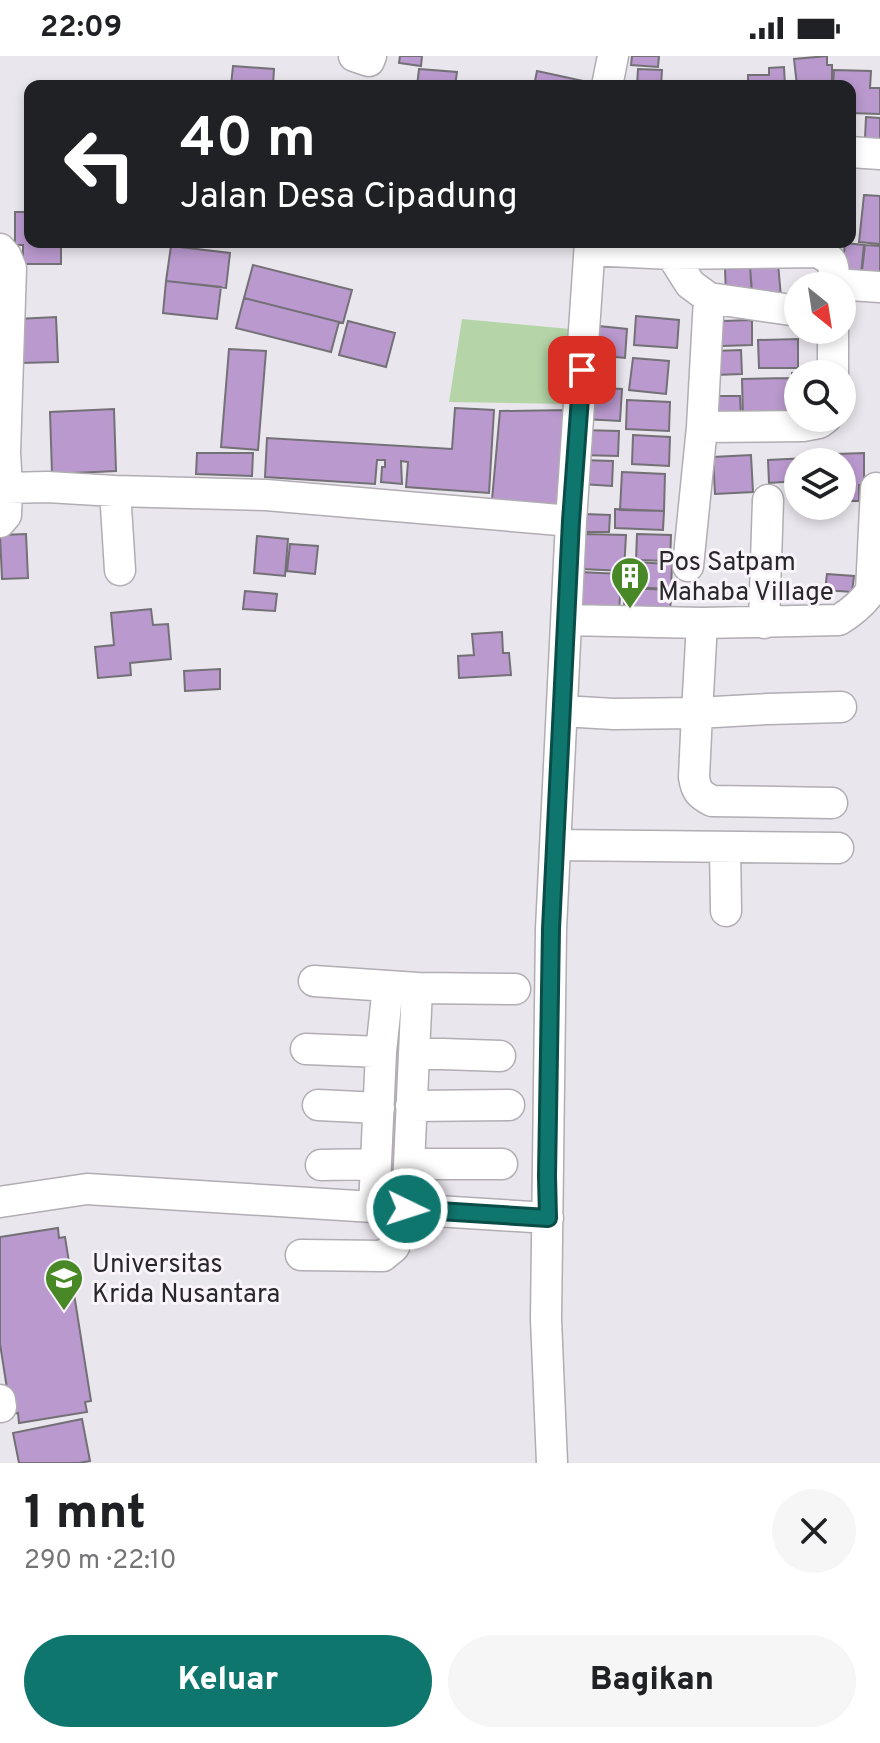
<!DOCTYPE html>
<html lang="id">
<meta charset="utf-8">
<style>
:root{--surface:#fff;--page:#f6f6f6;--text:#202124;--muted:#757577;--accent:#0f766e}
body{margin:0;font-family:Overpass,sans-serif;background:var(--page);color:var(--text);height:100vh;display:flex;flex-direction:column;font-size:30px;white-space:nowrap}
*{box-sizing:border-box;margin:0}
p{font-size:26px;color:var(--muted)}
.icon{flex:none;width:44px;height:44px;fill:none;stroke:currentColor;stroke-width:2;stroke-linecap:round;stroke-linejoin:round}
.map{position:relative;height:1407px;overflow:hidden}
.side{display:flex;flex-direction:column;background:var(--surface);flex:1}
.side>*{flex:none}
.hud{position:absolute;left:24px;top:24px;width:832px;height:168px;border-radius:16px;box-shadow:0 4px 12px #0003;background:#202124;color:#fff;overflow:hidden}
.needle{width:52px;rotate:150deg}
.fabs{position:absolute;left:784px;top:216px;display:grid;gap:16px}
.fabs a{display:grid;place-items:center;width:72px;height:72px;border-radius:50%;background:var(--surface);box-shadow:0 4px 12px #0003;font-size:40px}
.pin{position:absolute;display:grid;place-items:center;width:68px;height:68px;color:#fff;margin:-34px;border-radius:16px;box-shadow:0 4px 12px #0006}
.me{position:absolute;width:88px;margin:-44px;rotate:94deg;stroke-linejoin:round;filter:drop-shadow(0 0 6px #0008)}
.turn{display:flex;align-items:center;gap:28px;height:168px;padding:0 24px;font-size:36px}
.turn .icon{width:104px;height:104px;stroke-width:2.5}
.turn b{display:block;font-size:56px;line-height:68px}
.round{display:grid;place-items:center;flex:none;width:84px;height:84px;border-radius:42px;background:var(--page)}
.overview{display:flex;align-items:center;justify-content:space-between;height:136px;padding:0 24px}
h1{font-size:48px;font-weight:800;line-height:60px}
.cta{display:flex;gap:16px;margin-top:auto;padding:16px 24px}
.cta a{flex:1;height:92px;border-radius:48px;background:var(--accent);color:#fff;font-size:32px;font-weight:800;line-height:92px;text-align:center}
.cta a+a{background:var(--page);color:var(--text)}
.status{display:flex;justify-content:space-between;align-items:center;height:56px;padding:0 40px;background:var(--surface);direction:ltr}
.status svg{height:22px;fill:currentColor}
.map>svg:first-child{display:block}
.green{fill:#b5d5a8}
.building{fill:#ba99ce;stroke:#737076;stroke-width:2}
.lines{fill:none;stroke-linecap:round;stroke-linejoin:round}
.minor-casing{stroke:#b1adb3;stroke-width:33}
.minor{stroke:#fff;stroke-width:30}
.route-casing{stroke:#0a4d48;stroke-width:20}
.route{stroke:#0f766e;stroke-width:14}
.labels{text-anchor:middle;stroke-width:6;stroke-linejoin:round;paint-order:stroke}
.poi-label{font-size:26px;fill:#29272a;stroke:#f8f4fa;text-anchor:start}
</style>
<div class="status"><b>22:09</b><svg viewBox="0 0 49 12"><path d="M0 12V9h3v3zM5 12V6h3v6zM10 12V3h3v9zM15 12V0h3v12zM26 1h20v11H26zM47 4h2v5h-2z"/></svg></div>
<div class="map">
<svg width="880" height="1407" viewBox="0 0 880 1407">
<rect width="100%" height="100%" fill="#eae6ed"/>
<path class="green" d="M462 263 570 273 567 348 449 346Z"/>
<path class="building" d="M400 0H422L421 10 399 7Z
M632 0H659L658 11 631 9Z
M827 0V9H832V30H797L794 3Z
M233 10 274 13 273 30H231Z
M784 11 785 30H748V19H769V12Z
M419 13 457 16 455 30H417Z
M638 13 662 14 661 30H637Z
M834 14 871 15 870 32H880V58L850 57V30H833Z
M537 15 588 26 587 30H534Z
M866 61 880 62V83L865 82Z
M864 139 880 140V188L859 186Z
M15 156H30V186H61V208H23V189H15Z
M845 187 864 189 860 228 841 226Z
M865 189 880 190V228L873 216 862 215Z
M171 190 230 197 226 232 166 225Z
M778 207 781 241 752 243 750 209Z
M253 209 352 234 343 267 244 242Z
M750 211 752 235 726 237 725 213Z
M166 225 221 231 217 263 163 257Z
M244 242 339 266 331 296 236 272Z
M636 260 679 264 677 292 634 289Z
M56 261 58 306 19 307 17 263Z
M752 264V289L722 290V265Z
M348 265 395 277 386 311 339 299Z
M589 269 627 273 625 302 586 298Z
M798 283V312H759L758 284Z
M229 293 266 295 258 394 221 391Z
M741 294 742 318 716 319 715 295Z
M633 302 669 305 666 338 629 334Z
M792 317H810L798 318V354H792Z
M790 322V362L743 363 742 323Z
M584 331 622 333 620 365 583 363Z
M709 340H740L741 362H709Z
M627 344 670 346 669 375 626 373Z
M455 352 494 354 489 437 406 431 408 406 401 405 402 428 381 426 382 411H385V404H377L375 428 265 421 267 382 452 393Z
M114 353 116 415 52 418 50 356Z
M570 354 562 452 492 444 500 355Z
M581 374 619 375 618 400 580 399Z
M633 379 670 381 669 410 632 408Z
M197 397H253L252 420 196 418Z
M864 397V429H859V445H842V406H837L836 398Z
M751 399 753 436 715 438 713 401Z
M808 402V406H798V425L769 427 768 404Z
M582 404 613 405 612 430 581 428Z
M622 416 665 418 664 455 620 454Z
M615 453 664 455 663 474 615 472Z
M585 458 610 459 609 476H584Z
M26 478 28 522 2 523 0 479Z
M584 478 626 479 624 515 582 513Z
M637 478 671 479 670 505 636 504Z
M257 480 288 483 285 520 254 517Z
M290 488 318 490 315 518 287 515Z
M631 506 672 508 671 533 630 531Z
M580 516 621 518 619 560 579 558Z
M827 518 854 520 852 536 825 534Z
M625 532 672 534 670 553 624 551Z
M245 535 277 538 275 555 243 553Z
M151 553 153 569 168 568 171 603 130 607 131 619 98 622 95 591 114 589 111 557Z
M502 576 503 597H509L511 619 459 622 458 600 474 599 472 578Z
M220 613V633L185 635 184 615Z
M58 1172 59 1182 65 1181 91 1345 85 1346 87 1356 19 1367 18 1357 11 1358 0 1288V1181Z
M82 1363 90 1405 79 1407H19L13 1377Z"/>
<g class="lines">
<defs>
<path id="minor" d="M354 0 369 5 371 0
M607 30 613 0
M850 96 880 98
M0 193 6 200 11 212 5 396 7 432
M590 194 671 198 816 196C837 204 833 210 834 230
M671 198 690 228 709 242 798 255
M834 228 880 231
M833 318V274
M702 371 803 370 819 367 826 362
M115 435 120 514
M0 466 6 459 7 432 47 431 115 435 266 439 571 465
M688 510 702 371 709 242
M702 567 839 564C852 556 862 548 871 535L876 432
M764 567 768 444
M562 655 614 658 697 657 702 567 567 564
M832 747 712 745C700 739 696 735 694 721L697 657 768 653 841 651
M556 789 838 792
M725 791 726 855
M314 925 388 930
M417 932 515 933
M306 993 381 996
M414 997 500 1000
M318 1049 379 1052
M411 1050 509 1049
M409 1108H502
M321 1109 376 1108
M0 1146 87 1133 548 1162
M301 1199 383 1200 394 1191 407 1153 417 932 388 930 381 996 374 1151
M0 1344 1 1351
M552 1407 546 1263 551 873 571 465 590 186"/>
</defs>
<use href="#minor" class="minor-casing"/>
<use href="#minor" class="minor"/>
</g>
<g class="lines">
<defs>
<path id="route" d="M407 1153 548 1162 547 1120 551 873 571 465 582 314"/>
</defs>
<use href="#route" class="route-casing"/>
<use href="#route" class="route"/>
</g>
<defs>
<symbol id="building-pin" viewBox="-11 -11 22 30"><path d="M0 17L-7.5 6A9.5 9.5 0 1 1 7.5 6Z" fill="#498827" stroke="#f8f4fa"/><path d="M-4-6H4V6H1V3H-1V6H-4ZM-2.5-4.3h1.7v1.8h-1.7ZM.8-4.3h1.7v1.8H.8ZM-2.5-1h1.7V.8h-1.7ZM.8-1h1.7V.8H.8Z" fill="#fff"/></symbol>
<symbol id="university-pin" viewBox="-11 -11 22 30"><path d="M0 17L-7.5 6A9.5 9.5 0 1 1 7.5 6Z" fill="#498827" stroke="#f8f4fa"/><path d="M0-5L7-2L0 1L-7-2ZM-4 1L0 2.5L4 1V4Q0 6-4 4Z" fill="#fff"/></symbol>
</defs>
<g fill-rule="evenodd">
<use href="#building-pin" x="608" y="498" width="44" height="60"/>
<use href="#university-pin" x="42" y="1200" width="44" height="60"/>
</g>
<g class="labels">
<g class="poi-label">
<text x="658" y="514">Pos Satpam<tspan x="658" dy="30">Mahaba Village</tspan></text>
<text x="92" y="1216">Universitas<tspan x="92" dy="30">Krida Nusantara</tspan></text>
</g>
</g>
</svg>
<div class="fabs">
<a><svg class="needle" viewBox="-14 -14 28 28"><path d="M0-13l5 13h-10z" fill="#e53935"/><path d="M0 13l5-13h-10z" fill="#757577"/></svg></a>
<a><svg class="icon" aria-label="search" viewBox="0 0 24 24"><circle cx="10" cy="10" r="6"/><path d="M15 15l6 6"/></svg></a>
<a><svg class="icon" aria-label="layers" viewBox="0 0 24 24"><path d="M12 4l9 5-9 5-9-5zM3 14l9 5 9-5"/></svg></a>
</div>
<div class="pin" style="left:582px;top:314px;background:#d93025"><svg class="icon" aria-label="arrive" viewBox="0 0 24 24"><path d="M6 21V4h12l-3 4 3 4H6"/></svg></div>
<svg class="me" style="left:407px;top:1153px" viewBox="-20 -20 40 40"><circle r="17" fill="#0f766e" stroke="#fff" stroke-width="3"/><path d="M0-11L8 9 0 5-8 9z" fill="#fff"/></svg>
<div class="hud">
<div class="turn"><svg class="icon" aria-label="left" viewBox="0 0 24 24"><path d="M17 20v-9H6M10 6l-5 5 5 5"/></svg><div><b>40 m</b>Jalan Desa Cipadung</div></div>
</div>
</div>
<section class="side">
<div class="overview"><div><h1>1 mnt</h1><p>290 m · 22:10</p></div><a class="round"><svg class="icon" aria-label="close" viewBox="0 0 24 24"><path d="M6 6l12 12M18 6L6 18"/></svg></a></div>
<div class="cta"><a>Keluar</a><a>Bagikan</a></div>
</section>
